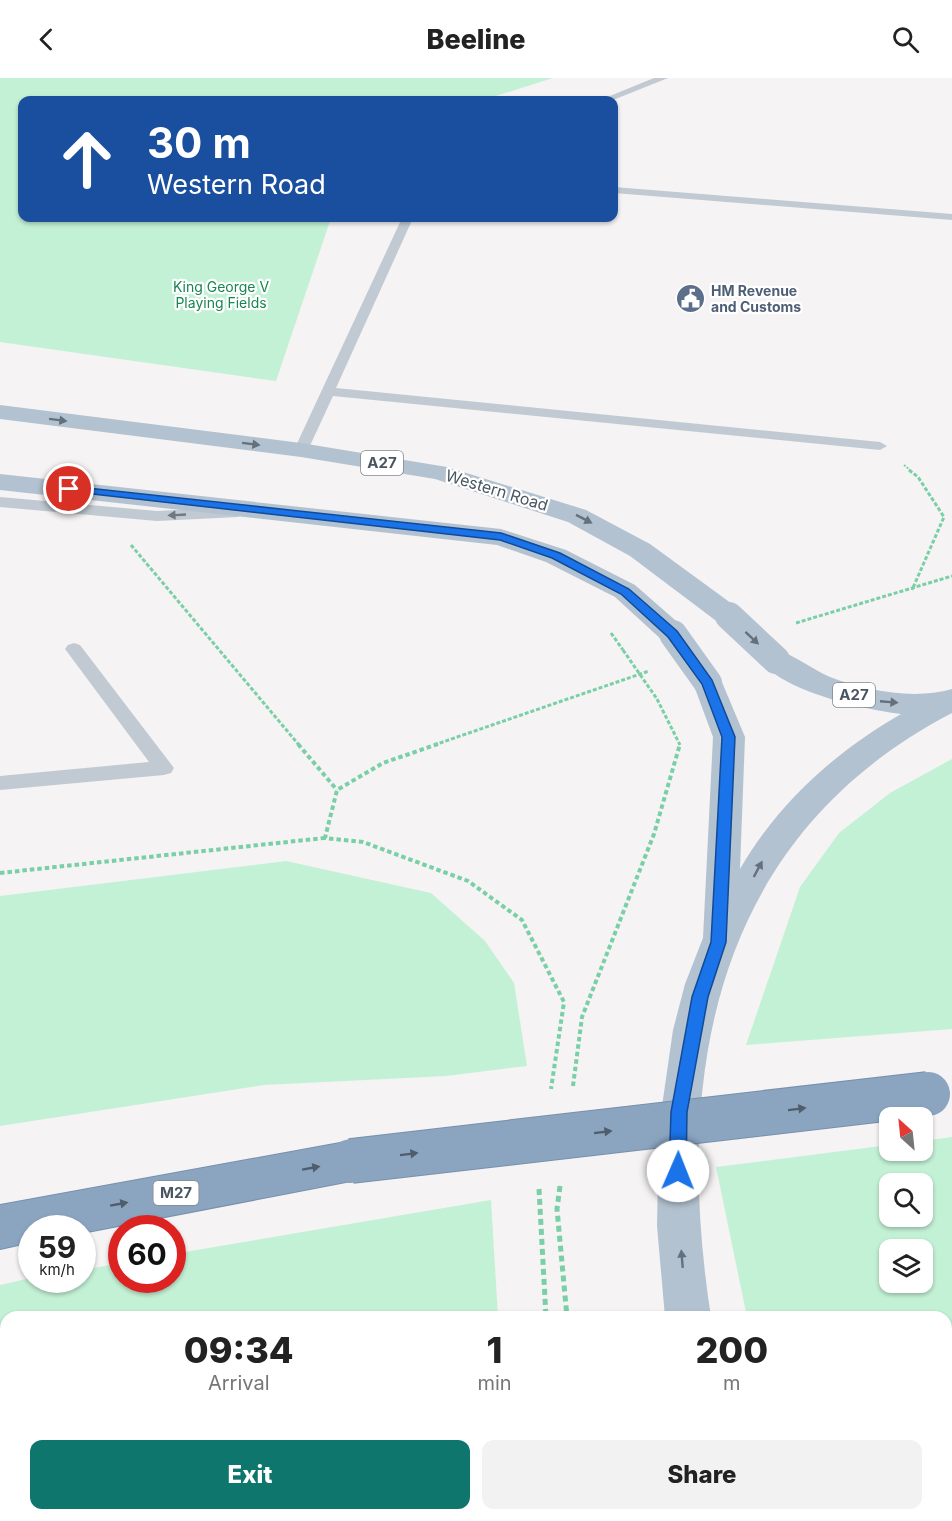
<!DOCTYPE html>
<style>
:root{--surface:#fff;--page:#f2f2f2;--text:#222;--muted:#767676;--accent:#0f766e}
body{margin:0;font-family:Inter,sans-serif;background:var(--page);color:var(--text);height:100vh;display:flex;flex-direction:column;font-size:22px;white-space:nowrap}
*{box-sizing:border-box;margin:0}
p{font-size:20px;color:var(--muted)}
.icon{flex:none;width:33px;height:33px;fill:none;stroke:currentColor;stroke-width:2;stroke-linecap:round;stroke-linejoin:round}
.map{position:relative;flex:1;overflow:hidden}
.panel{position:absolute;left:0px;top:1233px;width:952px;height:210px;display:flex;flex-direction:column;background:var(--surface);border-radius:18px 18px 0 0;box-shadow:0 2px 4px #0004}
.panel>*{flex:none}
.top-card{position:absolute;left:18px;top:18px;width:600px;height:126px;border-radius:12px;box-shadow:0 2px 4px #0004;background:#1a4fa0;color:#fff;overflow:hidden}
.needle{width:39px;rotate:333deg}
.controls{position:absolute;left:879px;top:1029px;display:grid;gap:12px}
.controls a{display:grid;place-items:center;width:54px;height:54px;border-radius:12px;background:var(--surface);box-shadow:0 2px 4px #0004;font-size:30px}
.speed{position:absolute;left:18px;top:1137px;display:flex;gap:12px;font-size:30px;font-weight:700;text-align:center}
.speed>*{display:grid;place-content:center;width:78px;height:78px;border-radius:50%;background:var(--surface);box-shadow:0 2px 4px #0004;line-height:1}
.speed small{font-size:15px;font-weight:400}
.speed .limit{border:9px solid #d22;background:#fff;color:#111}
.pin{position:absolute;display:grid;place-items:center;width:51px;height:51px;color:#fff;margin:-26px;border:3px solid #fff;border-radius:50%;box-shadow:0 2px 6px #0007}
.me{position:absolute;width:66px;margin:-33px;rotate:1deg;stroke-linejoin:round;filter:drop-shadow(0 0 4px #0008)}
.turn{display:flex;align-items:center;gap:21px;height:126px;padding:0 30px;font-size:27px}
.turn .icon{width:78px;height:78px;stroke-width:2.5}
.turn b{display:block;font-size:42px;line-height:51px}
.eta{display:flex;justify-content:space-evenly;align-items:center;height:102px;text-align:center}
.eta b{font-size:36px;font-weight:800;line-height:42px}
.button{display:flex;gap:12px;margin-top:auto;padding:12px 30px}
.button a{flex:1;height:69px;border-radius:12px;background:var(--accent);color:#fff;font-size:24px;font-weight:800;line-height:69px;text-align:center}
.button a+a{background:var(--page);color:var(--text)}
header{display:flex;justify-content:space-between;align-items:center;height:78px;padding:0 30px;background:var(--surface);font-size:27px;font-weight:800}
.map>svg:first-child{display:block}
.green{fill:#c3f1d5;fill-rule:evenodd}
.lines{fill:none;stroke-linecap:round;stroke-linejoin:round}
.motorway-casing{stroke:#7690ad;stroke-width:2}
.path-far3{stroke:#7ad0a6;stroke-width:2;stroke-dasharray:2 1.5;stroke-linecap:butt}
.path-far2{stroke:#7ad0a6;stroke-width:3;stroke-dasharray:4 2;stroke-linecap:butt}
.path-far1{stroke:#7ad0a6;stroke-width:4;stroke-dasharray:4.5 3;stroke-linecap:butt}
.path{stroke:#7ad0a6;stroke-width:5;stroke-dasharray:6 4;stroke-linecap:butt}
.service{fill:#c1cad2;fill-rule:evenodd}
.primary{fill:#b3c2d1;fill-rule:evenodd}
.motorway{fill:#8ba5c1;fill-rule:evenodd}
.motorway-bridge-casing{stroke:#7690ad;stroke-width:46;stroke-linecap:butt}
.path-bridge{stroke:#7ad0a6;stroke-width:3;stroke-dasharray:4 2;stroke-linecap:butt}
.primary-bridge{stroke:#b3c2d1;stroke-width:28}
.motorway-bridge{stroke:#8ba5c1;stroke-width:44}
.oneway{fill:#64717d}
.oneway2{fill:#6e7983}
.oneway3{fill:#505e6b}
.route{fill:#1a73e8;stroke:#114b97;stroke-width:1.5}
.labels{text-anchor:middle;stroke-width:4.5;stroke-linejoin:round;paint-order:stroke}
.far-park-label{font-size:14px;fill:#17864f;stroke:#fff}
.far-service-label{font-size:14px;font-weight:bold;fill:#4e5e75;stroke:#fff;text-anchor:start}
.shield{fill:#fff;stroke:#808990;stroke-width:1.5}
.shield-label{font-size:15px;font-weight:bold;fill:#4a5661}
.street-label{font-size:16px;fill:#4a5661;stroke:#fff}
</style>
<header><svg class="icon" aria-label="back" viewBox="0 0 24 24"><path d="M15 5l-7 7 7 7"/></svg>Beeline<svg class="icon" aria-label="search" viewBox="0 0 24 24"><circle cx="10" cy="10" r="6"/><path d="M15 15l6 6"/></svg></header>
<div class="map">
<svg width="952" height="1443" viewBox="0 0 952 1443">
<rect width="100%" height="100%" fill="#f5f3f3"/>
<path class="green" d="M0 0H553L483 22H22V140H331L276 303 0 264Z
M952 681V951L746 967 800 809 839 755 890 715Z
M286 783 431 815 485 863 514 905 527 988 446 998 264 1007 0 1048V818Z
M952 1059V1400L947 1403 946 1239H747L716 1089 889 1067 890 1072H922L923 1063ZM890 1106H922V1138H890ZM890 1172H922V1204H890Z
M491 1122 498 1239H6V1437H535L537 1443H0V1207L31 1200 82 1202 83 1192 121 1185 122 1202H172L173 1176Z"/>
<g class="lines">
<defs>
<path id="motorway" d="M351 1063 366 1069 372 1083 366 1097 351 1103 82 1155V1150H32V1164L0 1171V1127Z"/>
</defs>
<use href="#motorway" class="motorway-casing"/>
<path class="path-far3" d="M904 387 911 393"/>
<path class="path-far2" d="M909 392 918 399 944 439 912 512
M131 467 299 667
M796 545 952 498
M611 555 623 572
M657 621 680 667
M434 667 649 593"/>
<path class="path-far1" d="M298 666 337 712
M438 666 383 685 337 712 325 760 363 764 468 803 522 842 564 924 551 1011
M0 795 324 760
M573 1008 582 939 654 756 680 666"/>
<path class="path" d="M560 1108 557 1131 567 1239
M539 1111 546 1239
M599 1437 600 1443
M605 1437 607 1443"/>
<path class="service" d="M654 0H668L613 22H600Z
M614 109 952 136V142L614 115Z
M402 140H413L336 310 880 364 887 368 880 372 333 318 308 372 301 376 296 375 294 372Z
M0 419 157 433 238 429 246 434 238 439 157 443 0 429Z
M74 565 80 567 174 690 171 695 164 697 0 712V698L149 684 68 575 65 571 68 567Z"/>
<path class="primary" d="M0 327 301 365 447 389 586 432 650 466 739 531 743 538 739 545 729 548 719 545 630 478 568 444 435 401 301 379 0 341Z
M0 396 501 451 566 472 635 507 683 549 688 556 683 563 673 566 663 563 615 519 546 484 497 467 0 412Z
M776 572C796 577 811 591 830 599 866 613 915 622 952 611V635C714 759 673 994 711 1239H665L657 1148 659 1049 673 952 685 906 703 860 713 659 693 605 697 597 708 594 719 597 745 659 740 791C779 724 834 675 901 636 866 632 780 613 761 582L765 575Z
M711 1437H761L762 1443H712Z"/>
<use href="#motorway" class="motorway"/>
<defs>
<path id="motorway-bridge" d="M351 1083 928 1016"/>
</defs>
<use href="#motorway-bridge" class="motorway-bridge-casing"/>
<path class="path-bridge" d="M623 572 657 621"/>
<path class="primary-bridge" d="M729 538 776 582
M673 556 708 605"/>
<use href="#motorway-bridge" class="motorway-bridge"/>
</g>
<defs><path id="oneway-solid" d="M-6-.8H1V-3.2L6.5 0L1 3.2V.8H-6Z" transform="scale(1.5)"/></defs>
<g class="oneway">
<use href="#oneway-solid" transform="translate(58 342) rotate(7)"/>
<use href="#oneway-solid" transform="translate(251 366) rotate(7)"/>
<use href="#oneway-solid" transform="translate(584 441) rotate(27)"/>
<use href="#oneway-solid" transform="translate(752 560) rotate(43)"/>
<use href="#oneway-solid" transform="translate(889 624) rotate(5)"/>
<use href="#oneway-solid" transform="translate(758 791) rotate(-62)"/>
<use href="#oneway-solid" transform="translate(682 1181) rotate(-95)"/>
</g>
<use class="oneway2" href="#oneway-solid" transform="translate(177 437) rotate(177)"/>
<g class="oneway3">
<use href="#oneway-solid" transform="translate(797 1031) rotate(-7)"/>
<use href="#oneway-solid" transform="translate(603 1054) rotate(-7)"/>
<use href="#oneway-solid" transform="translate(409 1076) rotate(-7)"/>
<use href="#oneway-solid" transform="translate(311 1090) rotate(-10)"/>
<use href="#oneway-solid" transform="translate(119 1126) rotate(-10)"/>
</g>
<path class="route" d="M69 408 501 455 560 475 629 511 677 553 712 602 735 659 726 864 708 919 687 1034 686 1093 684 1099 678 1101 672 1099 669 1093 671 1034 692 919 711 864 722 659 702 606 668 559 621 516 552 480 500 462 66 413 64 411Z"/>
<defs>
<symbol id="civic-disc" viewBox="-11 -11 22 22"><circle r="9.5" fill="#5c6f8a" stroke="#fff"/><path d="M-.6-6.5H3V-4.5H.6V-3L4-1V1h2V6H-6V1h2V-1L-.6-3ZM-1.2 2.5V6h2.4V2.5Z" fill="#fff"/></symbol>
</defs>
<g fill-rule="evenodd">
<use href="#civic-disc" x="674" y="204" width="33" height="33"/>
</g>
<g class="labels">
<g class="far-park-label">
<text x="221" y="214">King George V<tspan x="221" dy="16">Playing Fields</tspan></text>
</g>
<g class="far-service-label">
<text x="711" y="218">HM Revenue<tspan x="711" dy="16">and Customs</tspan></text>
</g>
<g class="shield">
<rect x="361" y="373" width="42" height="24" rx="4.5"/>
<rect x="833" y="605" width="42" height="24" rx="4.5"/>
<rect x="153.5" y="1103" width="45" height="24" rx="4.5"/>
</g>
<g class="shield-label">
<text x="382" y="390">A27</text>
<text x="854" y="622">A27</text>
<text x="176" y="1120">M27</text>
</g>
<g class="street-label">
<text transform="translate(497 412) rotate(17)" y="6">Western Road</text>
</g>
</g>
</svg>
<div class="controls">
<a><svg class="needle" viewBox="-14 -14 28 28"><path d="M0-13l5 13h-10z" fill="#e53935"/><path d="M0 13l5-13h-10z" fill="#767676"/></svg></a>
<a><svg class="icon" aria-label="search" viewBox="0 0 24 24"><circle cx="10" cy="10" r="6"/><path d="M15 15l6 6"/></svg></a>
<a><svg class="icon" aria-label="layers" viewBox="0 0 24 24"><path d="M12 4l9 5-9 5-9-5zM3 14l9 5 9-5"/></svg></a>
</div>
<div class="speed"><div>59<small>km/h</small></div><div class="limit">60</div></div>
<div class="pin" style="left:69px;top:411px;background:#d93025"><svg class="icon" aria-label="arrive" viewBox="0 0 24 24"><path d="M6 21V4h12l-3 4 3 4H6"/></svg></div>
<svg class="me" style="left:678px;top:1093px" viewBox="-20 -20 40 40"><circle r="19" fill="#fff"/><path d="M0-13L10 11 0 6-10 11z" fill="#1a73e8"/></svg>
<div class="top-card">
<div class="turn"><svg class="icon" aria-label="ahead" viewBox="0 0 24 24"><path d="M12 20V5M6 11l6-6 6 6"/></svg><div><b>30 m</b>Western Road</div></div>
</div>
<section class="panel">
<div class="eta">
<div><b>09:34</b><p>Arrival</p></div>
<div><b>1</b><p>min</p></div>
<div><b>200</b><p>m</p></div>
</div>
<div class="button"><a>Exit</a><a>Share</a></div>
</section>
</div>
